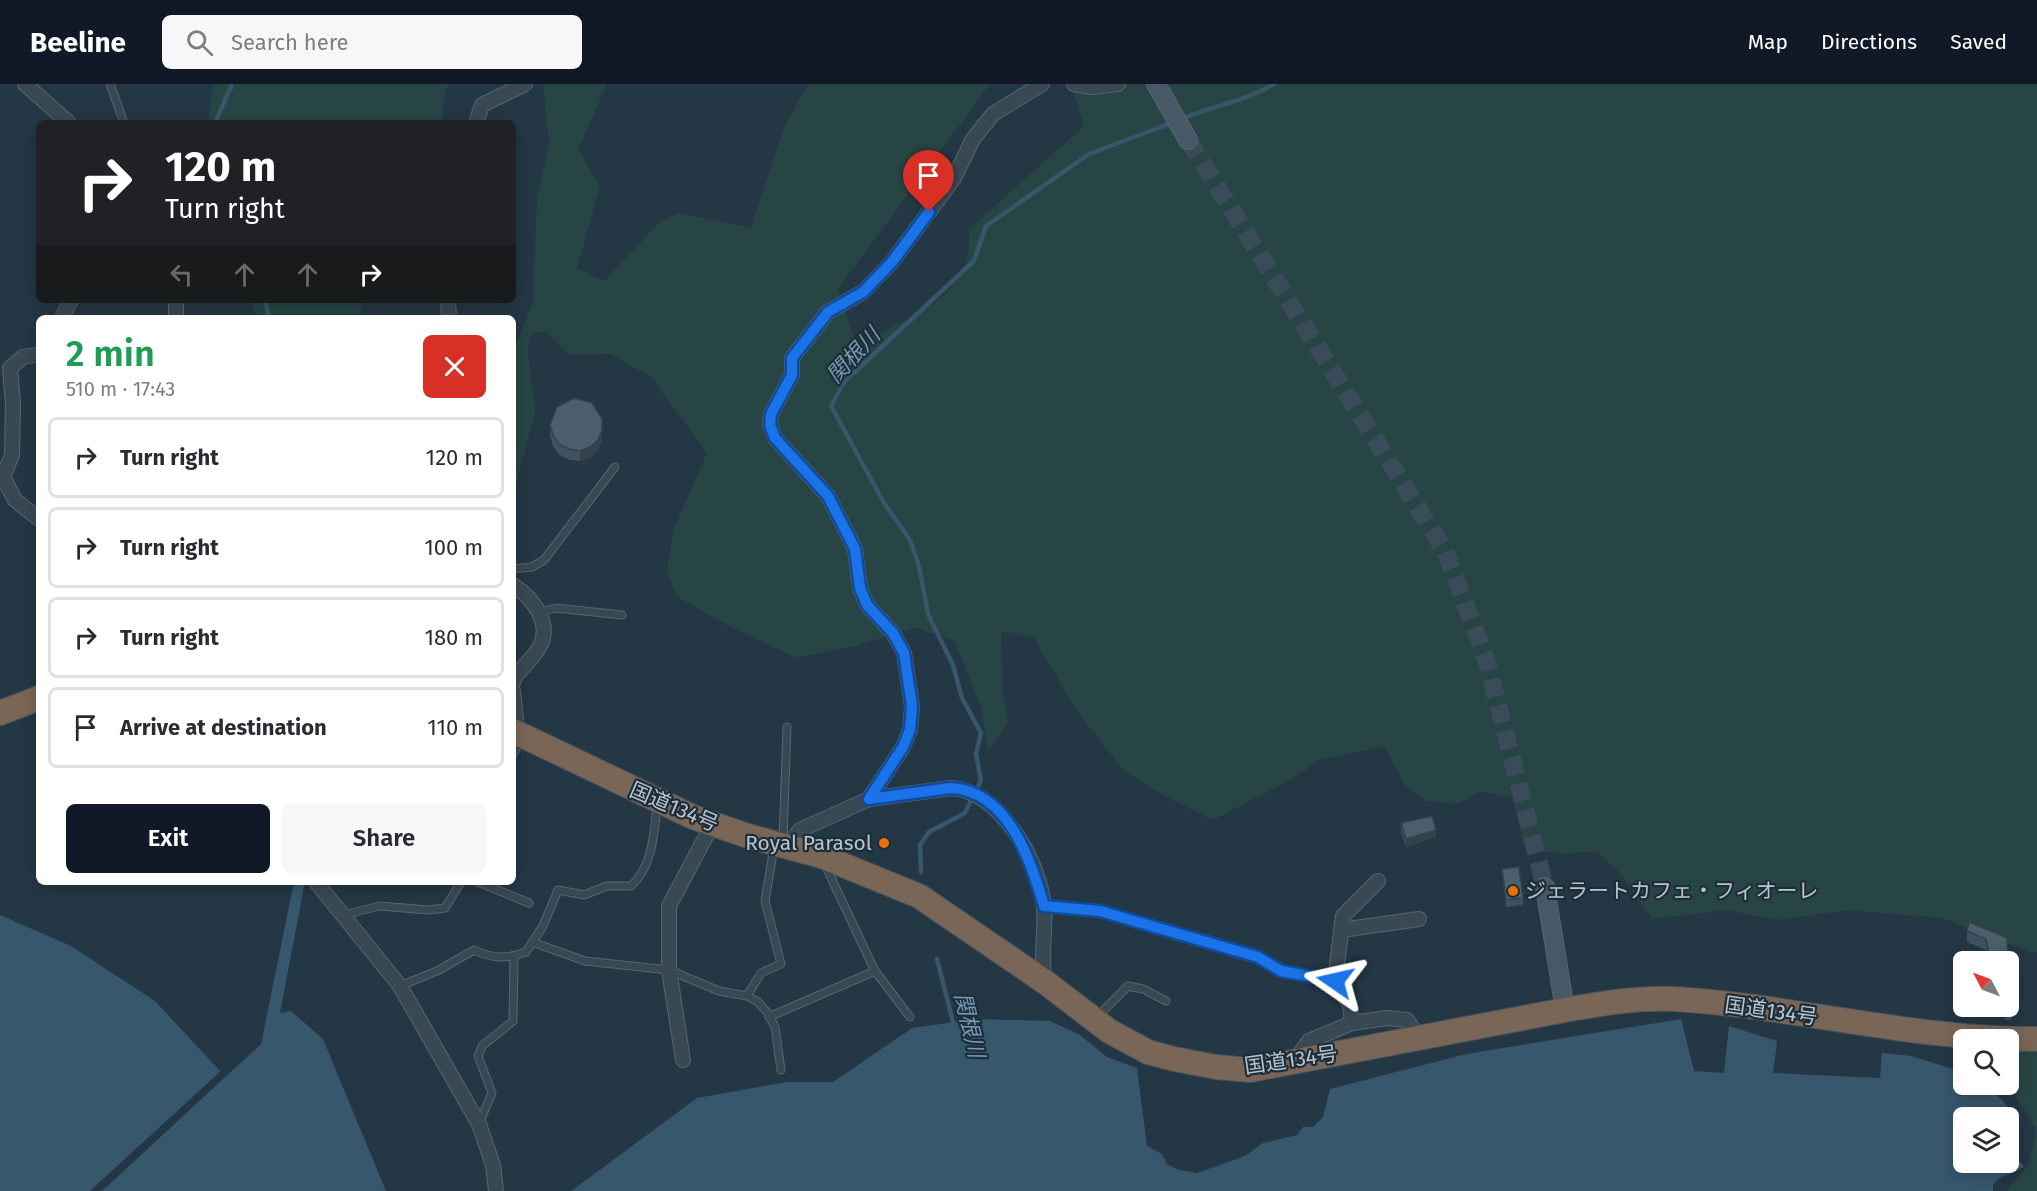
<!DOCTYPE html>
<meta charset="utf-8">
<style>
:root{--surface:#fff;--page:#f7f7f7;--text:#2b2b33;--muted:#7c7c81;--line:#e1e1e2;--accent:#111827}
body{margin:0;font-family:"Fira Sans","Noto Sans JP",sans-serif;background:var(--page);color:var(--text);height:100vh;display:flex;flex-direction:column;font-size:22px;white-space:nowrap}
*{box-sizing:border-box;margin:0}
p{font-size:20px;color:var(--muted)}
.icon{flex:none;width:33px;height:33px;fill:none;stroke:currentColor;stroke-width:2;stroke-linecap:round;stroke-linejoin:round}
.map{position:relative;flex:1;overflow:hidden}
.side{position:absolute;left:36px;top:231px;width:480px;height:570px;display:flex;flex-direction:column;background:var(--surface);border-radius:9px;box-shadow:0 3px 15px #0003}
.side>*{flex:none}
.banner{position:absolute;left:36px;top:36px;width:480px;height:183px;border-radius:9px;box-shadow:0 3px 15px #0003;background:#202124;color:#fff;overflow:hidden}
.needle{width:39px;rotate:311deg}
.fabs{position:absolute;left:1953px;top:867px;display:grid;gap:12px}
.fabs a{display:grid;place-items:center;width:66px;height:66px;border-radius:9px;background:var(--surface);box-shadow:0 3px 15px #0003;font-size:30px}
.pin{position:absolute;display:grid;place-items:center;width:51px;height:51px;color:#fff;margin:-62px -26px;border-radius:50% 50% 50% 0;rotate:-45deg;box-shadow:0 0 6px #0007}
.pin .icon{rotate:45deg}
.me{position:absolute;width:66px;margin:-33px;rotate:281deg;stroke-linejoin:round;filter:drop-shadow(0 0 4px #0008)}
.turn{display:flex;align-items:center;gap:21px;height:126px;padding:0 30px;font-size:27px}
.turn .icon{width:78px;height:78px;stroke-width:2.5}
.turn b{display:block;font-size:42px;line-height:51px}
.lanes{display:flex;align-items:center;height:57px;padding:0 30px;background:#0003;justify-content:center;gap:30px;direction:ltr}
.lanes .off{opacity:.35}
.round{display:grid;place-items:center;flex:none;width:63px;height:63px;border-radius:9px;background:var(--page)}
.summary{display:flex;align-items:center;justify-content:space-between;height:102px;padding:0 30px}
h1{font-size:36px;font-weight:600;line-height:45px;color:#1e9e55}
.primary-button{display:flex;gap:12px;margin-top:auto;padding:12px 30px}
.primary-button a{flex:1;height:69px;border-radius:9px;background:var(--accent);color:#fff;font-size:24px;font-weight:600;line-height:69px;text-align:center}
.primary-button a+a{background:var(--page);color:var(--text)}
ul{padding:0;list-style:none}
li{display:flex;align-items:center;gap:18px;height:81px;margin:0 12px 9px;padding:0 18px;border:3px solid var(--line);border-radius:9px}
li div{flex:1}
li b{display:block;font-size:22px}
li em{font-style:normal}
header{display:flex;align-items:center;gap:36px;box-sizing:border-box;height:84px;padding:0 30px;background:var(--accent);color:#fff}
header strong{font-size:28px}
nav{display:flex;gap:33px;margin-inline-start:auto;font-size:21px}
.search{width:420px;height:54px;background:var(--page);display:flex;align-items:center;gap:15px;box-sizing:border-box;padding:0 21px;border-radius:9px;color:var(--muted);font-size:22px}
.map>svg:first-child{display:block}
.green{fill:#274544}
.water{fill:#37576d}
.pier{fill:#243744}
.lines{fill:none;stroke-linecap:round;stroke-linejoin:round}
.stream{stroke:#37576d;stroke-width:4.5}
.secondary-tunnel{stroke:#3a4c59;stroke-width:18;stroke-dasharray:18 9;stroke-linecap:butt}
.lane-casing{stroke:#586671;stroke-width:9}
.street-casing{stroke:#586671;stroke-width:16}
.secondary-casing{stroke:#586671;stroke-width:20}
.highway-casing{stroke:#44535e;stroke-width:26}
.lane{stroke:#394954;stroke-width:7}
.street{stroke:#394954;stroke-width:14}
.secondary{stroke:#475867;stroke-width:18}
.highway{stroke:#7a6656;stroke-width:24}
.wall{fill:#40525e}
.shaded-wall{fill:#34424c}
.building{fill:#4b5f6d;stroke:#34424c;stroke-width:1.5}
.route-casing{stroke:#114b97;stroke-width:15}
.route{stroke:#1a73e8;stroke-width:10}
.food-dot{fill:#e8710a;stroke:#1e2e39;stroke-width:2}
.labels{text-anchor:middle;stroke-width:4.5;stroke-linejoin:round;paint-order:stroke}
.street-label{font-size:21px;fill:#b7c3cd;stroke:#1e2e39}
.poi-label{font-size:21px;fill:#b7c3cd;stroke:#1e2e39;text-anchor:end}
.water-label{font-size:22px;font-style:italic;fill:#7499b3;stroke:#1e2e39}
</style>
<header>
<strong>Beeline</strong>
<div class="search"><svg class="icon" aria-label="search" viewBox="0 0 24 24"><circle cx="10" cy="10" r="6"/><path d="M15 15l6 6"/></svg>Search here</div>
<nav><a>Map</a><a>Directions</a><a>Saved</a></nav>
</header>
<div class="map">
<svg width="2037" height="1107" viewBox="0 0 2037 1107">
<rect width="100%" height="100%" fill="#243744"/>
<path class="green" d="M213 0H449L445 7 442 39H208Z
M543 0H607L578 66 600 101 577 185 604 197 660 138 679 129 751 144 784 44 808 0H990L838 205 856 260C908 234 974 216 969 145L1084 42 1070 0H2037V868H2029L1942 834 1848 826 1777 836 1726 826 1652 835 1618 787 1597 767 1560 770 1524 762 1513 713 1480 708 1457 720 1426 717 1405 701 1384 662 1320 676 1292 695 1213 736 1161 710 1123 686 1074 623 1034 554 1001 547 1003 607 1008 638 988 668 982 625 954 556 915 544 855 562 797 574 727 541 676 512 667 488 673 447 707 369 651 293 610 270 569 271 546 247 532 249 528 267 535 328 513 414V268L533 218 537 115 549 60Z
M250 216H363L358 234H256Z
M2009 962H2037V1107H2007C2012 1097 2020 1093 2025 1084 2032 1074 2033 1058 2036 1046L2009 1000Z"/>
<path class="water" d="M294 798H305L280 929 291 927 323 955 386 1107H102L261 960Z
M0 831 71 862 155 917 221 988 90 1107H0Z
M976 935 1050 937 1080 951 1107 973 1137 984 1147 1062 1162 1070 1167 1080 1179 1086 1197 1089 1245 1072 1263 1059 1297 1051 1303 1043H1313L1323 1033 1330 1005 1466 970 1681 935 1694 987 1724 989 1729 942 1777 957 1773 989 1880 994 1882 969 1911 972 1963 988 1964 1000 1987 1001 1990 1003 2010 1025V1034L2012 1037 2009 1041 2008 1034H1964V1078H2008L2009 1057 2014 1059 2016 1072 2024 1083 2000 1094 1993 1100V1107H571L697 1014 787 998H833L912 944Z"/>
<path class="pier" d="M263 949 261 960 99 1107 258 959Z
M223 985V990L95 1107H90Z"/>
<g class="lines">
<path class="stream" d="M1182 35C1212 22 1246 17 1274 0
M215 39 232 0
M265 216 269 234
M921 788 920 761 929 748 965 729 981 696 976 670 981 649 962 614 953 581 928 530 919 482 910 456 884 419 831 322 844 298 974 177 986 142 1089 70 1174 38
M937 875 954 942"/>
<path class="secondary-tunnel" d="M1188 56 1445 467 1487 578 1545 803"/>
<defs>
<path id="lane" d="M110 0 124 39
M513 485 532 483 544 476 615 383
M540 528 556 524 622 531
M513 670 522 654
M783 756 787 643
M825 781 875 887 910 933
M478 798 529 819
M1044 822 1100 827 1258 873 1280 887 1335 897
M343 831 380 822 428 826 445 824 461 798
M532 858 585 877 669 886 719 907 747 912 758 918 767 928 775 943 781 986
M400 902 437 887 474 866C493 875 507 875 526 868L543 842 558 806 584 811 607 802H631C653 782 654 749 657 722
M747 912 761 889 781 880 765 817 774 763
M1098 932 1128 902 1143 905 1166 917
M769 933 875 887
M479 1040 492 1009 478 972 482 962 513 937 514 872"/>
<path id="street" d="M25 0 69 39
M1074 0 1092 3 1118 0
M476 39 482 21 525 0
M448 216 449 234
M62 234 71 216
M176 234V216
M39 270 23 273 10 284 13 320 12 371 3 393 15 416 39 435
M513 501C533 514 553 540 539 564 532 575 522 584 514 594L513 599
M513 607 516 634 513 642
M869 715 951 704C1000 706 1041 779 1044 824 1046 848 1040 873 1045 898
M787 762 800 746 869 715 903 663 910 646 912 622 904 569 893 549 867 521 860 504 855 465 828 412 775 354 770 341 771 330 792 291V274L828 228 863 208 892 178 954 94 973 55 993 30 1042 0
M316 798 400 902 479 1040 493 1081 496 1107
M1341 846 1419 835
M1352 939 1350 921 1335 897 1343 832 1378 797
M683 976 669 886V822L712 741
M1294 978 1309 957 1352 939 1387 934 1407 936 1418 952"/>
<path id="secondary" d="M1156 0 1188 56
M1545 803 1565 926"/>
<path id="highway" d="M0 629 39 614
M513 647 693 733 748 752 821 772 919 812 1045 898 1109 947 1148 968 1174 975 1216 983 1250 986 1565 926C1600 920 1638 913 1674 915 1795 922 1915 956 2037 955"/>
</defs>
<use href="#lane" class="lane-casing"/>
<use href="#street" class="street-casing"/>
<use href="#secondary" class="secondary-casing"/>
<use href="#highway" class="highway-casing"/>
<use href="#lane" class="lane"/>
<use href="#street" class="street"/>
<use href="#secondary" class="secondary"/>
<use href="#highway" class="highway"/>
</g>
<path class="wall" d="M550 341 602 357 598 367 590 374 580 377 569 376 559 371 553 362 550 352Z
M1401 739 1436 753 1406 763 1401 746Z
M1502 785 1523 814V821L1506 823Z
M1967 847 2007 854 2008 878 1988 874 1986 866 1967 858Z
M1974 922H2008L2011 925V936H2005L2004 927 1974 929Z"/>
<path class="shaded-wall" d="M602 346V357L598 367 590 374 580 377V367Z
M1436 746V753L1406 763V755Z"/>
<path class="building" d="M574 314 592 319 602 335V346L598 356 590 363 580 367 569 365 559 360 553 351 550 341 557 323Z
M1432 732 1436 746 1406 755 1401 739Z
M1519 783 1523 814 1506 816 1502 785Z
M1969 838 2007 854 2008 878H1984V876L1990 873 1986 855 1967 847Z
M2008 884 2011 925H2005V922H2008Z"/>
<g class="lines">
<defs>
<path id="route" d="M929 128 892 178 863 208 828 228 792 274V291L771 330 770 341 775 354 828 412 855 465 860 504 867 521 893 549 904 569 912 622 910 646 903 663 869 715 951 704C1008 707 1031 776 1044 822L1100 827 1258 873 1281 887 1335 897"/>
</defs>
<use href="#route" class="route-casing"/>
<use href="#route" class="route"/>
</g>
<g class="food-dot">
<circle cx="884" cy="759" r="6"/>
<circle cx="1513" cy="807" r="6"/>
</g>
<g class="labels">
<g class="street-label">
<text transform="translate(674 723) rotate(23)" y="7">国道134号</text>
<text transform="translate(1771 927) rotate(8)" y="7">国道134号</text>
<text transform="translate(1291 976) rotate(-8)" y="7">国道134号</text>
</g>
<g class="poi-label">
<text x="872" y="766">Royal Parasol</text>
<text x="1525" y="814" text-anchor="start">ジェラートカフェ・フィオーレ</text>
</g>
<g class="water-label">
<text transform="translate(853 271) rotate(-47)" y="8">関根川</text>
<text transform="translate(970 941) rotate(77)" y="8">関根川</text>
</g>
</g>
</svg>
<div class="fabs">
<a><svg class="needle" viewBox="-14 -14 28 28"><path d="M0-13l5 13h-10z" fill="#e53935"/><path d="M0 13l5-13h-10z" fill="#7c7c81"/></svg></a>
<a><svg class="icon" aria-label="search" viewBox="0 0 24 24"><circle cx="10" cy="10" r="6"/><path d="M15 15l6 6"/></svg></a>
<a><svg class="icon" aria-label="layers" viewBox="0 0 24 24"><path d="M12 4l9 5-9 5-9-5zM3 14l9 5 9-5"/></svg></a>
</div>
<div class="pin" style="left:929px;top:128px;background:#d93025"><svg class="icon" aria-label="arrive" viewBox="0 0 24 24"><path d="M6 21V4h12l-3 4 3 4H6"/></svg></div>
<svg class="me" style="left:1335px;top:897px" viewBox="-20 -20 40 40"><path d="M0-17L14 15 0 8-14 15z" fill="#1a73e8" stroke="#fff" stroke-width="4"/></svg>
<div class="banner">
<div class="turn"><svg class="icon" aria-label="right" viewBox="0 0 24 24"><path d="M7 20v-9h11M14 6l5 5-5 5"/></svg><div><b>120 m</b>Turn right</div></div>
<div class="lanes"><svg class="icon off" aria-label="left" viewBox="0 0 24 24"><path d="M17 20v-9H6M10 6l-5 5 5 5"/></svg><svg class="icon off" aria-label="ahead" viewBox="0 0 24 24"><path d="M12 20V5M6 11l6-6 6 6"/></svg><svg class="icon off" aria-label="ahead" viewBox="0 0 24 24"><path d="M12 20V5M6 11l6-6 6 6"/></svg><svg class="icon" aria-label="right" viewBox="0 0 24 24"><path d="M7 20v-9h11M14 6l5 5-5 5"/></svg></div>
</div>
<section class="side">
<div class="summary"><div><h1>2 min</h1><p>510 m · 17:43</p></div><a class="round" style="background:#d93025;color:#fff"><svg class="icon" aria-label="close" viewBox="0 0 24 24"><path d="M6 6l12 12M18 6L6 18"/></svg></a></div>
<ul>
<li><svg class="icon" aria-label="right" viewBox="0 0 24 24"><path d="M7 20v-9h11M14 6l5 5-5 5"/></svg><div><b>Turn right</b></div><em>120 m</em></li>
<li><svg class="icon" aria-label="right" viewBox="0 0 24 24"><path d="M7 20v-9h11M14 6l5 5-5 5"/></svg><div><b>Turn right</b></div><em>100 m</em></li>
<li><svg class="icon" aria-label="right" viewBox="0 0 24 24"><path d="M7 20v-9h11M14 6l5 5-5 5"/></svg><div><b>Turn right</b></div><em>180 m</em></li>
<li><svg class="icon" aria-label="arrive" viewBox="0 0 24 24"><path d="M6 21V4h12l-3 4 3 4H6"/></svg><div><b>Arrive at destination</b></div><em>110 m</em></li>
</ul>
<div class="primary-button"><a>Exit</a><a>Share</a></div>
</section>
</div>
